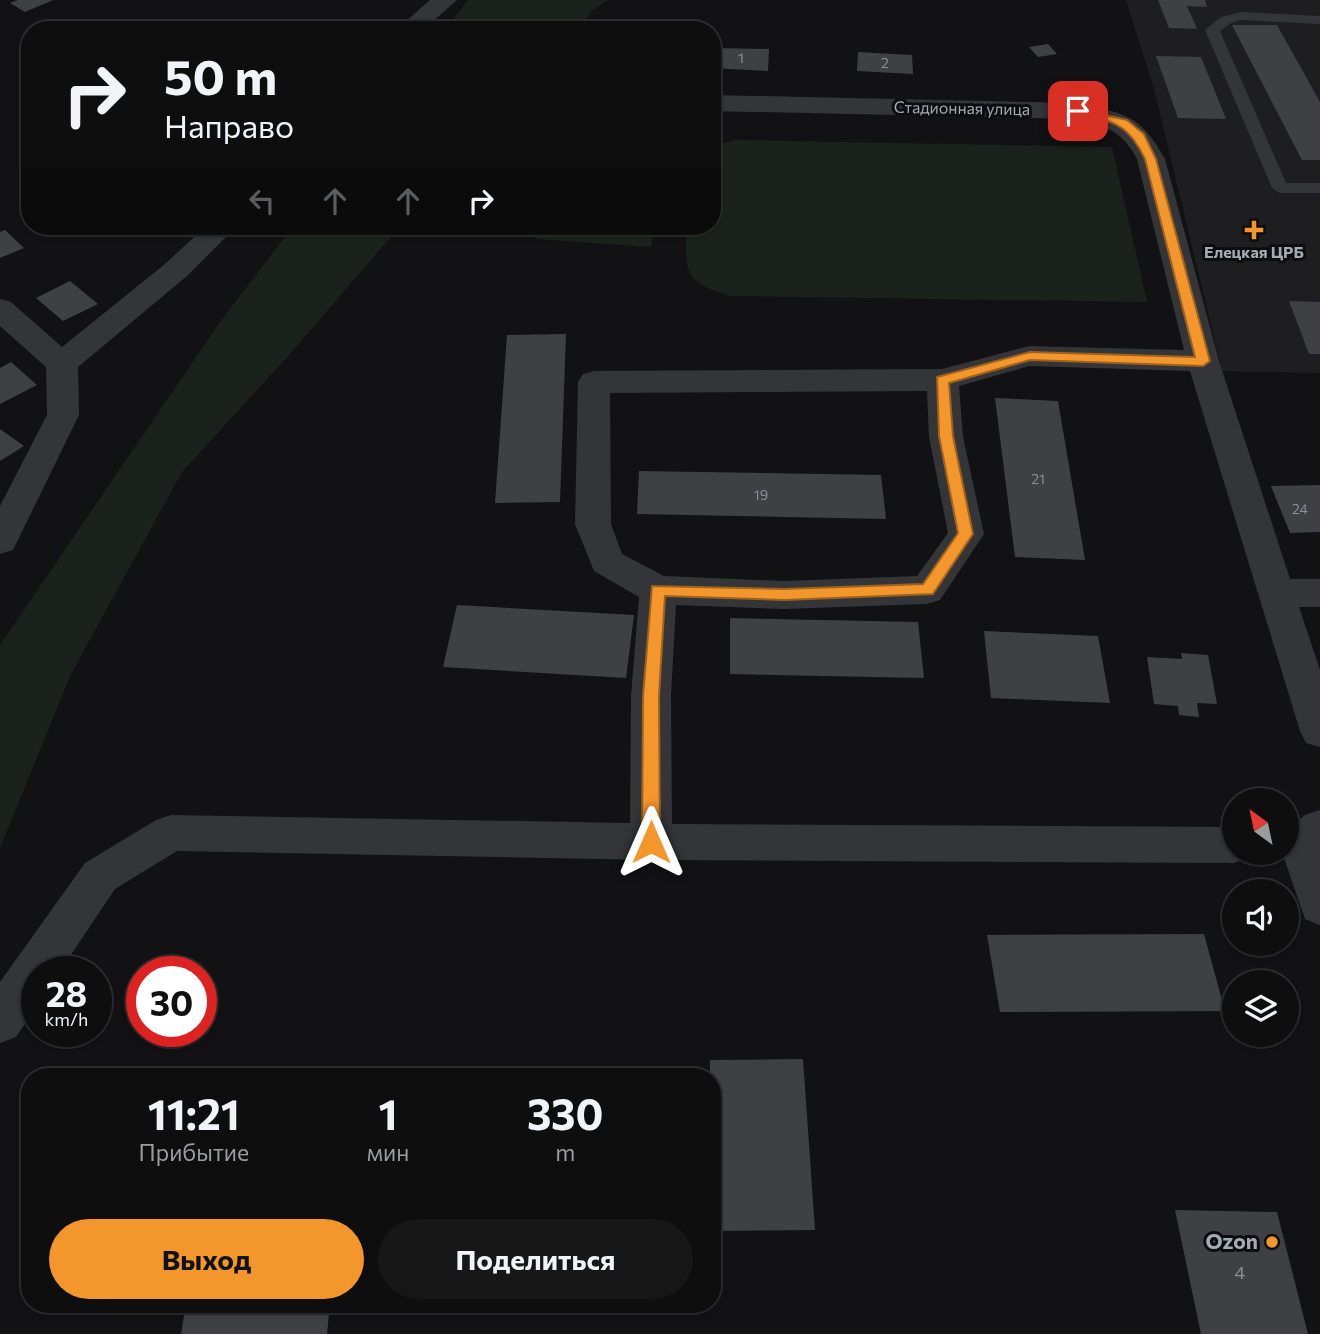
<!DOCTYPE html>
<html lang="ru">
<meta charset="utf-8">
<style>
:root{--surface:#0e0e0f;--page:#171718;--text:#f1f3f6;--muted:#9b9c9e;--line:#2e2e2f;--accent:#f3962b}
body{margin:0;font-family:Commissioner,sans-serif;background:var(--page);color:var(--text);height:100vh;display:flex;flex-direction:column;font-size:26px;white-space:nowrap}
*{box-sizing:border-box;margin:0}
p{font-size:23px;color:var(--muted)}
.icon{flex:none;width:38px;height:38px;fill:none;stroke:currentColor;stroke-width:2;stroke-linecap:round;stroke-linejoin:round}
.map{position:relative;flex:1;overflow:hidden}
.panel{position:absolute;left:21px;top:1068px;width:700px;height:245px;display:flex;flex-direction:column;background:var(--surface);border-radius:28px;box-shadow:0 2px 5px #0004,0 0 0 2px var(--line)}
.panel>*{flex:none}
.hud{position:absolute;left:21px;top:21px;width:700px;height:214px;border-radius:28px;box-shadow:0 2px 5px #0004,0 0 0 2px var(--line);background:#0e0e0f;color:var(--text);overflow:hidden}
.needle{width:46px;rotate:327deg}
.controls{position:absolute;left:1222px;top:788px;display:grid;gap:14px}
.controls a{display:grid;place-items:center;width:77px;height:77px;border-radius:50%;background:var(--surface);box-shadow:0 2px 5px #0004,0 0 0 2px var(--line);font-size:35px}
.speed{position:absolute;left:21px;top:956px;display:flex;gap:14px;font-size:35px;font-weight:700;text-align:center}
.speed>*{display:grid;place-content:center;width:91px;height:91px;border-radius:50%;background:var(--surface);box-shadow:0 2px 5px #0004,0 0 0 2px var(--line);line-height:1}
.speed small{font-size:18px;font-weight:400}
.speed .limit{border:10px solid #d22;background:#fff;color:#111}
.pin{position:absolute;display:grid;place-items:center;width:60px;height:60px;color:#fff;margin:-30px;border-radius:14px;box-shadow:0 4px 10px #0006}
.me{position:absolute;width:77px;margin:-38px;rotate:0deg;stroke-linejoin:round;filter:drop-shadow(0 0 5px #0008)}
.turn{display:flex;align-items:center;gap:24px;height:147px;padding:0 28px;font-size:32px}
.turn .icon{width:91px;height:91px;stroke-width:2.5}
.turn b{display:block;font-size:49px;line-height:60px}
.lanes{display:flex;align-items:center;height:66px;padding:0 28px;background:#0003;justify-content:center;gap:35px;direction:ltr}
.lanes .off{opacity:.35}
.eta{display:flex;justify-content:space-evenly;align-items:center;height:119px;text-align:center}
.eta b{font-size:42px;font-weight:700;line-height:49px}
.button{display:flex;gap:14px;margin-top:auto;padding:14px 28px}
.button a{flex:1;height:80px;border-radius:42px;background:var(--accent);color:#111;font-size:28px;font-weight:700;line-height:80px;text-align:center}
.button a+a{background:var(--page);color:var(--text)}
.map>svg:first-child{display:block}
.built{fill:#1e1e21}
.green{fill:#1a221b}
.building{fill:#3e4044}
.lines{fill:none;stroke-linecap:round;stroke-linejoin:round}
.lane{fill:#333539;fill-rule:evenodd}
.street{fill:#333539;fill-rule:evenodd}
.route{fill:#f3962b;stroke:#9e621c;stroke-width:2}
.poi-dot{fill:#f3962b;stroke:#0d0d0f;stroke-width:2.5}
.labels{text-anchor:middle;stroke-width:6;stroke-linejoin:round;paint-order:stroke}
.number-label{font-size:14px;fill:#8a9098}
.far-street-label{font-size:16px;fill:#a3abb4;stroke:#0d0d0f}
.far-poi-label{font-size:16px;font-weight:bold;fill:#a3abb4;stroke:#0d0d0f}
.near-number-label{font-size:18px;fill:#8a9098}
.near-poi-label{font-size:21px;font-weight:bold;fill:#a3abb4;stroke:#0d0d0f;text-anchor:end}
</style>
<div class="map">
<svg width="1320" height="1334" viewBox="0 0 1320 1334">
<rect width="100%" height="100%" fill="#121214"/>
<path class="built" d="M1126 0H1320V373L1222 371 1154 89Z"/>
<path class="green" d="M468 0H608L594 9 576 30H445Z
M736 140 1112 147 1147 302 731 296C682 282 686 272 686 226H712V146Z
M293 226H400L290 354 182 472 71 674 0 848V645L220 322Z
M539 226H655L651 247 535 239Z"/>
<path class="building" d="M18 0H53L25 12 10 3Z
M1158 0H1205L1207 7 1187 6 1197 29 1169 28Z
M1232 25H1277L1320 102V160H1302Z
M1048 44 1057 54 1038 57 1029 47Z
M714 48 769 49 768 71 712 68Z
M858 52 912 55 913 74 857 71Z
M1156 56 1201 57 1226 119 1178 118Z
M5 230 24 248 0 258V232Z
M70 281 98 304 63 321 36 298Z
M1289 301 1320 302V354H1309Z
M566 334 560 502 495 503 507 335Z
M11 362 37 385 0 404V368Z
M995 398 1058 401 1085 560 1015 557Z
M0 429 24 446 0 461Z
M639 471 881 475 886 519 637 514Z
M1320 485V532L1290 533 1271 486Z
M457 605 634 615 626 678 443 667Z
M730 618 918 622 924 678 730 674Z
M984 631 1098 636 1110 703 991 698Z
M1181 653 1208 655 1217 704 1197 703 1199 717 1179 715 1178 706 1154 704 1147 657 1182 659Z
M1204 934 1225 1011 1000 1012 987 935Z
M803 1059 815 1230 714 1231 712 1076H710V1060Z
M1175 1210 1277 1212 1308 1334H1201Z
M186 1304H330L327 1334H181Z"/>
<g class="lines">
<path class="lane" d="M1241 12 1320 16V24L1241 20 1231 23 1220 31 1286 183H1320V193H1280L1272 188 1205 30 1221 17Z"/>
<path class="street" d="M430 0H457L423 30H396Z
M712 95 1078 103C1125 114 1140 114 1165 159L1219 361 1290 579H1320V607H1299L1320 670V747L1306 743 1300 731 1190 371 1029 366 959 386 963 437 984 534 940 600 927 604 784 609 676 605 671 696 672 824 1234 827V852H1252L1249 858 1234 863 651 860 177 851 115 889 60 971H37V1006L16 1037 0 1043V982L85 863 156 820 171 815 630 823 631 696 639 597 594 571 575 524 578 382 583 374 594 371 942 369 1029 346 1184 350 1137 159C1123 132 1107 126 1078 119L712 111ZM927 391 929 437 948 533 917 576 784 581 664 576 622 554 611 524 610 393Z
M206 226H237L187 276 78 367 79 415 13 550 0 554V506L47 415 46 367 0 326V299L11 302 62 347 165 264Z
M1320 810V925L1305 919 1282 852H1286V832L1305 815Z"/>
</g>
<path class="route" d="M1074 108 1127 120 1144 134 1156 159 1210 361 1203 366 1030 360 949 383 953 436 973 534 933 594 784 600 665 596 659 696 660 842 657 848 651 850 645 848 642 842 643 696 652 586 784 589 923 584 958 533 939 436 937 377 1030 352 1195 357 1145 159C1126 120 1113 123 1074 113Z"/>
<g class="poi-dot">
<path d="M1250.5 219.5h7v7h7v7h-7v7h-7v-7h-7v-7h7z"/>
<circle cx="1272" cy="1242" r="7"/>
</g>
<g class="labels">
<g class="number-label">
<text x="741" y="63">1</text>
<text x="885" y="68">2</text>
<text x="1038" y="484">21</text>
<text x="761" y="500">19</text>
<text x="1300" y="514">24</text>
</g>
<g class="far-street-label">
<text transform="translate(962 108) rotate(1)" y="6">Стадионная улица</text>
</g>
<g class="far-poi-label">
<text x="1254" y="258">Елецкая ЦРБ</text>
</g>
<g class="near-number-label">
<text x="1240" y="1279">4</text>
</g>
<g class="near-poi-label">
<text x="1258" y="1249">Ozon</text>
</g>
</g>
</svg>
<div class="controls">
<a><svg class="needle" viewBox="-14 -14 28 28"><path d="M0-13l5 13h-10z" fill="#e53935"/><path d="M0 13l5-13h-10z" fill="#9b9c9e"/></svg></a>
<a><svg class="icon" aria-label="sound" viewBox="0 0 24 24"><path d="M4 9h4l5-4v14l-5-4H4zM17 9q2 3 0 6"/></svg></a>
<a><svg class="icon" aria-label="layers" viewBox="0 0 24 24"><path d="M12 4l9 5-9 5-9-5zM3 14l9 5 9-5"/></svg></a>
</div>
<div class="speed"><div>28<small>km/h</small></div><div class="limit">30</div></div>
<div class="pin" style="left:1078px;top:111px;background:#d93025"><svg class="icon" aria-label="arrive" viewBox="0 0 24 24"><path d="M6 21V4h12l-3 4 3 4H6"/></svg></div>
<svg class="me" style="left:651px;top:842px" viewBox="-20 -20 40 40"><path d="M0-17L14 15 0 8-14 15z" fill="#f3962b" stroke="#fff" stroke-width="4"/></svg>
<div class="hud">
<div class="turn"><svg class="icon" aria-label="right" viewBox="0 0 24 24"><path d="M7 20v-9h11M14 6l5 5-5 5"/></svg><div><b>50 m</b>Направо</div></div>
<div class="lanes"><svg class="icon off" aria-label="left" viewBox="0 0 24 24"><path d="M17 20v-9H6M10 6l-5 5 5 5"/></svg><svg class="icon off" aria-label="ahead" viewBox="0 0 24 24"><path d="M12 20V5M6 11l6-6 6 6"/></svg><svg class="icon off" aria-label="ahead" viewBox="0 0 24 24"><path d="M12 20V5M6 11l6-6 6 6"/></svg><svg class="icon" aria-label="right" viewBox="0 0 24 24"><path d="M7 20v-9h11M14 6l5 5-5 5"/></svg></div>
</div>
<section class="panel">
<div class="eta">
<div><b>11:21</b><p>Прибытие</p></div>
<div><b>1</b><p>мин</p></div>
<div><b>330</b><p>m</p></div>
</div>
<div class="button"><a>Выход</a><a>Поделиться</a></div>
</section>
</div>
